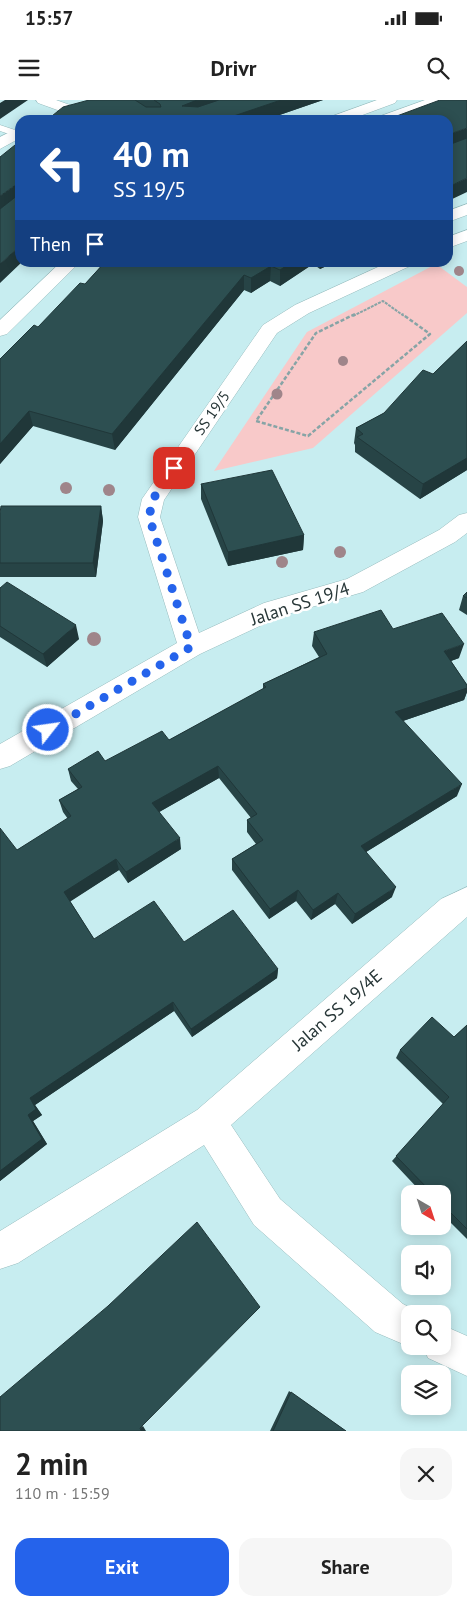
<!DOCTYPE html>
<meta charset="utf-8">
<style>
:root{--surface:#fff;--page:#f6f6f6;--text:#222;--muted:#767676;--accent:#2563eb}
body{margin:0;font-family:"PT Sans",sans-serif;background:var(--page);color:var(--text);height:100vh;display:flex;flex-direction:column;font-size:19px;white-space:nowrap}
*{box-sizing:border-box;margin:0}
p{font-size:16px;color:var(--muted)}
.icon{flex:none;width:28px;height:28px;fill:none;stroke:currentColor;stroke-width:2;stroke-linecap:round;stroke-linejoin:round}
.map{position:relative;height:1331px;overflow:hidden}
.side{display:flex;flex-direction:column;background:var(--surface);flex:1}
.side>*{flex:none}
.hud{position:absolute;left:15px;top:15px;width:438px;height:152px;border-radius:15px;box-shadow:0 2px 12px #0003;background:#1a4fa0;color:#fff;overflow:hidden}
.needle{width:32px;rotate:141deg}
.buttons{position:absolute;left:401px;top:1085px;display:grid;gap:10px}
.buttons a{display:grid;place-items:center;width:50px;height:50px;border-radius:10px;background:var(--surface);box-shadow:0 2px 12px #0003;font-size:25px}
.pin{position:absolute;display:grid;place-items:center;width:42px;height:42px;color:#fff;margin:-21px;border-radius:10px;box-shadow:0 2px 8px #0006}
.me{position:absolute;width:55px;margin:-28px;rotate:60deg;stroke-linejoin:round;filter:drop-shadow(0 0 4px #0008)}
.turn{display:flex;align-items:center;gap:18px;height:105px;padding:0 15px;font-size:22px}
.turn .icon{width:65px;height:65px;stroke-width:2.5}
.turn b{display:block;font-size:35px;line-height:42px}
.then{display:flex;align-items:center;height:48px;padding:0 15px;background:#0003;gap:10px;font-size:19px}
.round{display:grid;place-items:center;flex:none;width:52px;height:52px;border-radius:15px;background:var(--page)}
.summary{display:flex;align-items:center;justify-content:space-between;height:85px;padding:0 15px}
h1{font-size:30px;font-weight:800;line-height:38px}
.action{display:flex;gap:10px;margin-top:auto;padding:10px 15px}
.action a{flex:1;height:58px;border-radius:15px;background:var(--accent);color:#fff;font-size:20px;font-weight:800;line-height:58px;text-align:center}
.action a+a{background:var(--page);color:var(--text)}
.status{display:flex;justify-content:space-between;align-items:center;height:35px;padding:0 25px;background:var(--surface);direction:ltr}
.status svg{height:14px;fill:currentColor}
header{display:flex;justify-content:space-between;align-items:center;height:65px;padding:0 15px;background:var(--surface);font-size:22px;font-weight:800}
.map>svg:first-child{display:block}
.green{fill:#f8c9c9}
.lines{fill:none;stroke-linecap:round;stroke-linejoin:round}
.service-casing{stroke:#96bbbd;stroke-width:1}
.minor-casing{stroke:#96bbbd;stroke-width:1}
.path-far1{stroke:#87a4a6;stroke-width:2;stroke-dasharray:3 1;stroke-linecap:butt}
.path{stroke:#87a4a6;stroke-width:2.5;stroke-dasharray:4 2;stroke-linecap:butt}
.service{fill:#fff;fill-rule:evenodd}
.minor{fill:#fff;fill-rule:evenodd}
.tree{fill:#9f858a}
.wall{fill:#274446}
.shaded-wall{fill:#203739}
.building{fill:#2d4f51;stroke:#203739}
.route{stroke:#2563eb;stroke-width:9;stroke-dasharray:0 16.2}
.labels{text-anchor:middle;stroke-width:5;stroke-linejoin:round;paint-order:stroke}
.far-street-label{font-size:15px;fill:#283738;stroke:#fff}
.street-label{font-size:18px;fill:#283738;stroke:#fff}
</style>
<div class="status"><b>15:57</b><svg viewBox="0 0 49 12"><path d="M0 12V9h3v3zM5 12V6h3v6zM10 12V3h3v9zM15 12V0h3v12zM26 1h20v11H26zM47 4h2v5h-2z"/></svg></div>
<header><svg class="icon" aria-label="menu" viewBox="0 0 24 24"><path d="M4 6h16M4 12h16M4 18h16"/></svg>Drivr<svg class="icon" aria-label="search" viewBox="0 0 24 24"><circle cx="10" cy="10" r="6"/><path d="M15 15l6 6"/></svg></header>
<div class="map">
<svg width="467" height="1331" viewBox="0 0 467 1331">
<rect width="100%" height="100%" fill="#c7edf0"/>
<path class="green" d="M436 164 467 187V213L313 348 214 371 307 232Z"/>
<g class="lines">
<defs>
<path id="service" d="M0 25 18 31 20 33 15 36 0 31Z"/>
<path id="minor" d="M36 0H56L84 10 86 13 84 16H74L38 3Z
M377 0H397L395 3 349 20H328L330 17Z
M425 0H445L443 3 397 20H376L378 17Z
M20 27V38L0 49V37Z
M467 104V115L448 122V111Z
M467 130V141L448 148V137Z
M61 162H80L7 234 0 236V220Z
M389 162H412L410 166 309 213 277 233 164 400 160 417 199 533 264 503 347 479 439 430 459 415 467 413V433L455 442 363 492 281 516 200 554 10 666 0 669V644L177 543 138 417 142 399 263 225 295 205Z
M467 787V817L231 1025 280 1099 403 1204 422 1214H410V1246H413L410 1247 375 1232 254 1125 204 1045 18 1163 0 1169V1131L197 1010 441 799Z
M442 1225 467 1236V1276L428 1258 423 1246H442Z"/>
</defs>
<use href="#service" class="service-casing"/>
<use href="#minor" class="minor-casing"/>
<path class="path-far1" d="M353 216 383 201 404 216"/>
<path class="path" d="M355 214 316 233 256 321 308 336 430 234 402 214"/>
<use href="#service" class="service"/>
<use href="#minor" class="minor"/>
</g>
<g class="tree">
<circle cx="459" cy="171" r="5"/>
<circle cx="343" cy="261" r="5"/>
<circle cx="277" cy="294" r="5.5"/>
<circle cx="66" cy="388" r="6"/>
<circle cx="109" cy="390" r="6"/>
<circle cx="340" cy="452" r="6"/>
<circle cx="282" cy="462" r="6"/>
<circle cx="94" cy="539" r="7"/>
</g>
<path class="wall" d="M89 0H323L265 20H47Z
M105 162H335L320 169 313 164 280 186 270 181 251 193 244 190 115 350 33 326 0 364V259L38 227 85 184Z
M467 241V370L420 399 355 352V345L354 343 356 328 384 313 433 274Z
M201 384 304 435 303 450 228 466 201 399Z
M101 406 103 421 96 477H0V413Z
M0 488 79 539 47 567 0 537Z
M467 492V515L459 510 463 496Z
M393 529 459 558 451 561 467 585V592L464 600 403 621 457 696 366 752 392 797 352 824 335 804 311 820 296 801 269 819 232 770V759L256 744 247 732V720L251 718 219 678 159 712 181 749 128 783 119 770 70 801 94 839 184 842 278 869 277 878 192 937 174 911 35 1005 42 1015 33 1021 47 1044 0 1081 17 750 68 719 63 712 59 700 78 689 71 681 68 669 105 661 169 640 263 589V584L319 557 312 546 314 532Z
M467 925V1139L442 1114V1094H423L392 1061 443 1004 396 958 400 950 454 937Z
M289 1291 346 1331H270Z"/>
<path class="shaded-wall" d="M5 0H28L0 19V3Z
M197 0H235L183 20 182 6Z
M281 0H323L265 20H222Z
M467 28V39L448 49 450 34Z
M467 78V92L448 101V87Z
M17 84 20 99 0 114V96Z
M20 146V162H22L0 183V164Z
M292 162H313V164L280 186V170Z
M321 162H335L320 169Z
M271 166 270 181 251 193V178Z
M244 175V190L115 350 112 334Z
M29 311 33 326 0 364V344Z
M467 358V370L420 399 423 384Z
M101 406 103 421 96 477 93 463Z
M304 435 303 450 228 466V452Z
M76 525 79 539 47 567 43 554Z
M464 544 459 558 440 565 444 551Z
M467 588V592L464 600 391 625 395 612Z
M218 666 219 678 154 715 152 703Z
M462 684 457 696 358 757 361 746Z
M180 738 181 749 128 783 126 772Z
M116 759 119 770 68 803 64 792Z
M396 787 392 797 352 824 355 814Z
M298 790 296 801 269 819 270 809Z
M338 793 335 804 311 820 313 810Z
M278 869 277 878 192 937 191 929Z
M173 902 174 911 35 1005 42 1015 33 1021 47 1044 0 1081V1071L28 1015 30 998Z
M143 1326 146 1331H141L140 1328Z"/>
<path class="building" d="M89 0H135L146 7H161L160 4 154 0H197L182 6 198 7 219 0H281L222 20H47L63 7Z
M440 0H467V28L450 34 449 42 451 44 467 38V78L448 87V20H386Z
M20 41V146L0 164V109L18 95 17 84 0 96V57Z
M105 162H292L280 170 271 166 251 178 244 175 112 334 29 311 0 344V259L34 225 38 227 80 183 85 184Z
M467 241V358L423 384 357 337 363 334 356 328 384 313 423 270 433 274Z
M272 370 304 435 228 452 201 384Z
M1 406H101L93 463H0V413Z
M7 482 76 525 43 554 0 526V488Z
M467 492V498L463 496Z
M381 510 393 529 442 513 464 544 444 551 467 585V588L395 612 462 684 361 746 396 787 355 814 338 793 313 810 298 790 270 809 232 759 263 740 247 720 257 714 218 666 152 703 180 738 126 772 116 759 64 792 94 839 154 801 184 842 233 810 278 869 191 929 173 902 30 998 36 1009 28 1015 42 1039 0 1071V728L17 750 71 716 59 700 82 687 68 669 98 651 105 661 162 631 169 640 266 587 263 584 327 554 314 532Z
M432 917 454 937 467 925V1129L442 1104V1094H433L396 1056 449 997 400 950Z
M197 1122 260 1207 140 1328 141 1331H0V1297L108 1206Z
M291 1292 346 1331H273Z"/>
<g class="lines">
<path class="route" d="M48 630 191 547 149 417 153 399 174 368"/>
</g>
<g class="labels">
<g class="far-street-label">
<text transform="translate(212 313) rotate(-55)" y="5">SS 19/5</text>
</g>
<g class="street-label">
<text transform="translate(300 504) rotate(-18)" y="6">Jalan SS 19/4</text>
<text transform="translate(337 910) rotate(-41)" y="6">Jalan SS 19/4E</text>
</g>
</g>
</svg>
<div class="buttons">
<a><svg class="needle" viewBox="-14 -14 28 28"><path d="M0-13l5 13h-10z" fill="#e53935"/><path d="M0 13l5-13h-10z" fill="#767676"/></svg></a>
<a><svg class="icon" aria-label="sound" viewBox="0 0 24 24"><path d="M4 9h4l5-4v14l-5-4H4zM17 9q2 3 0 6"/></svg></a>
<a><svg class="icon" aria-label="search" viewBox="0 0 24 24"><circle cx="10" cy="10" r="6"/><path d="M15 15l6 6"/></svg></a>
<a><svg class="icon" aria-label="layers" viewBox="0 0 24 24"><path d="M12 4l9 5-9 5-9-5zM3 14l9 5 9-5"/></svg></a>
</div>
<div class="pin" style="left:174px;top:368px;background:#d93025"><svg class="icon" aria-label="arrive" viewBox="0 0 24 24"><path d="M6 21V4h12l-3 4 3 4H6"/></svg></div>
<svg class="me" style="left:48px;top:630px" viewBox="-20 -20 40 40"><circle r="17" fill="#2563eb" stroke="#fff" stroke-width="3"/><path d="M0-11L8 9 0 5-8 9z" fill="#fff"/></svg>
<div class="hud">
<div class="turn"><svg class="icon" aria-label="left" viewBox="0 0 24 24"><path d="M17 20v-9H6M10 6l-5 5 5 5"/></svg><div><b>40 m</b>SS 19/5</div></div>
<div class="then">Then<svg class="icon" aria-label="arrive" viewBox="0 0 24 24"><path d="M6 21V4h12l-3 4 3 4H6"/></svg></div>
</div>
</div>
<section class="side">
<div class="summary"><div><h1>2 min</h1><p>110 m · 15:59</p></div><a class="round"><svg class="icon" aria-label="close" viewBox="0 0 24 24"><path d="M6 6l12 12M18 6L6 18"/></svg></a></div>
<div class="action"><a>Exit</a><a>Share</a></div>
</section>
